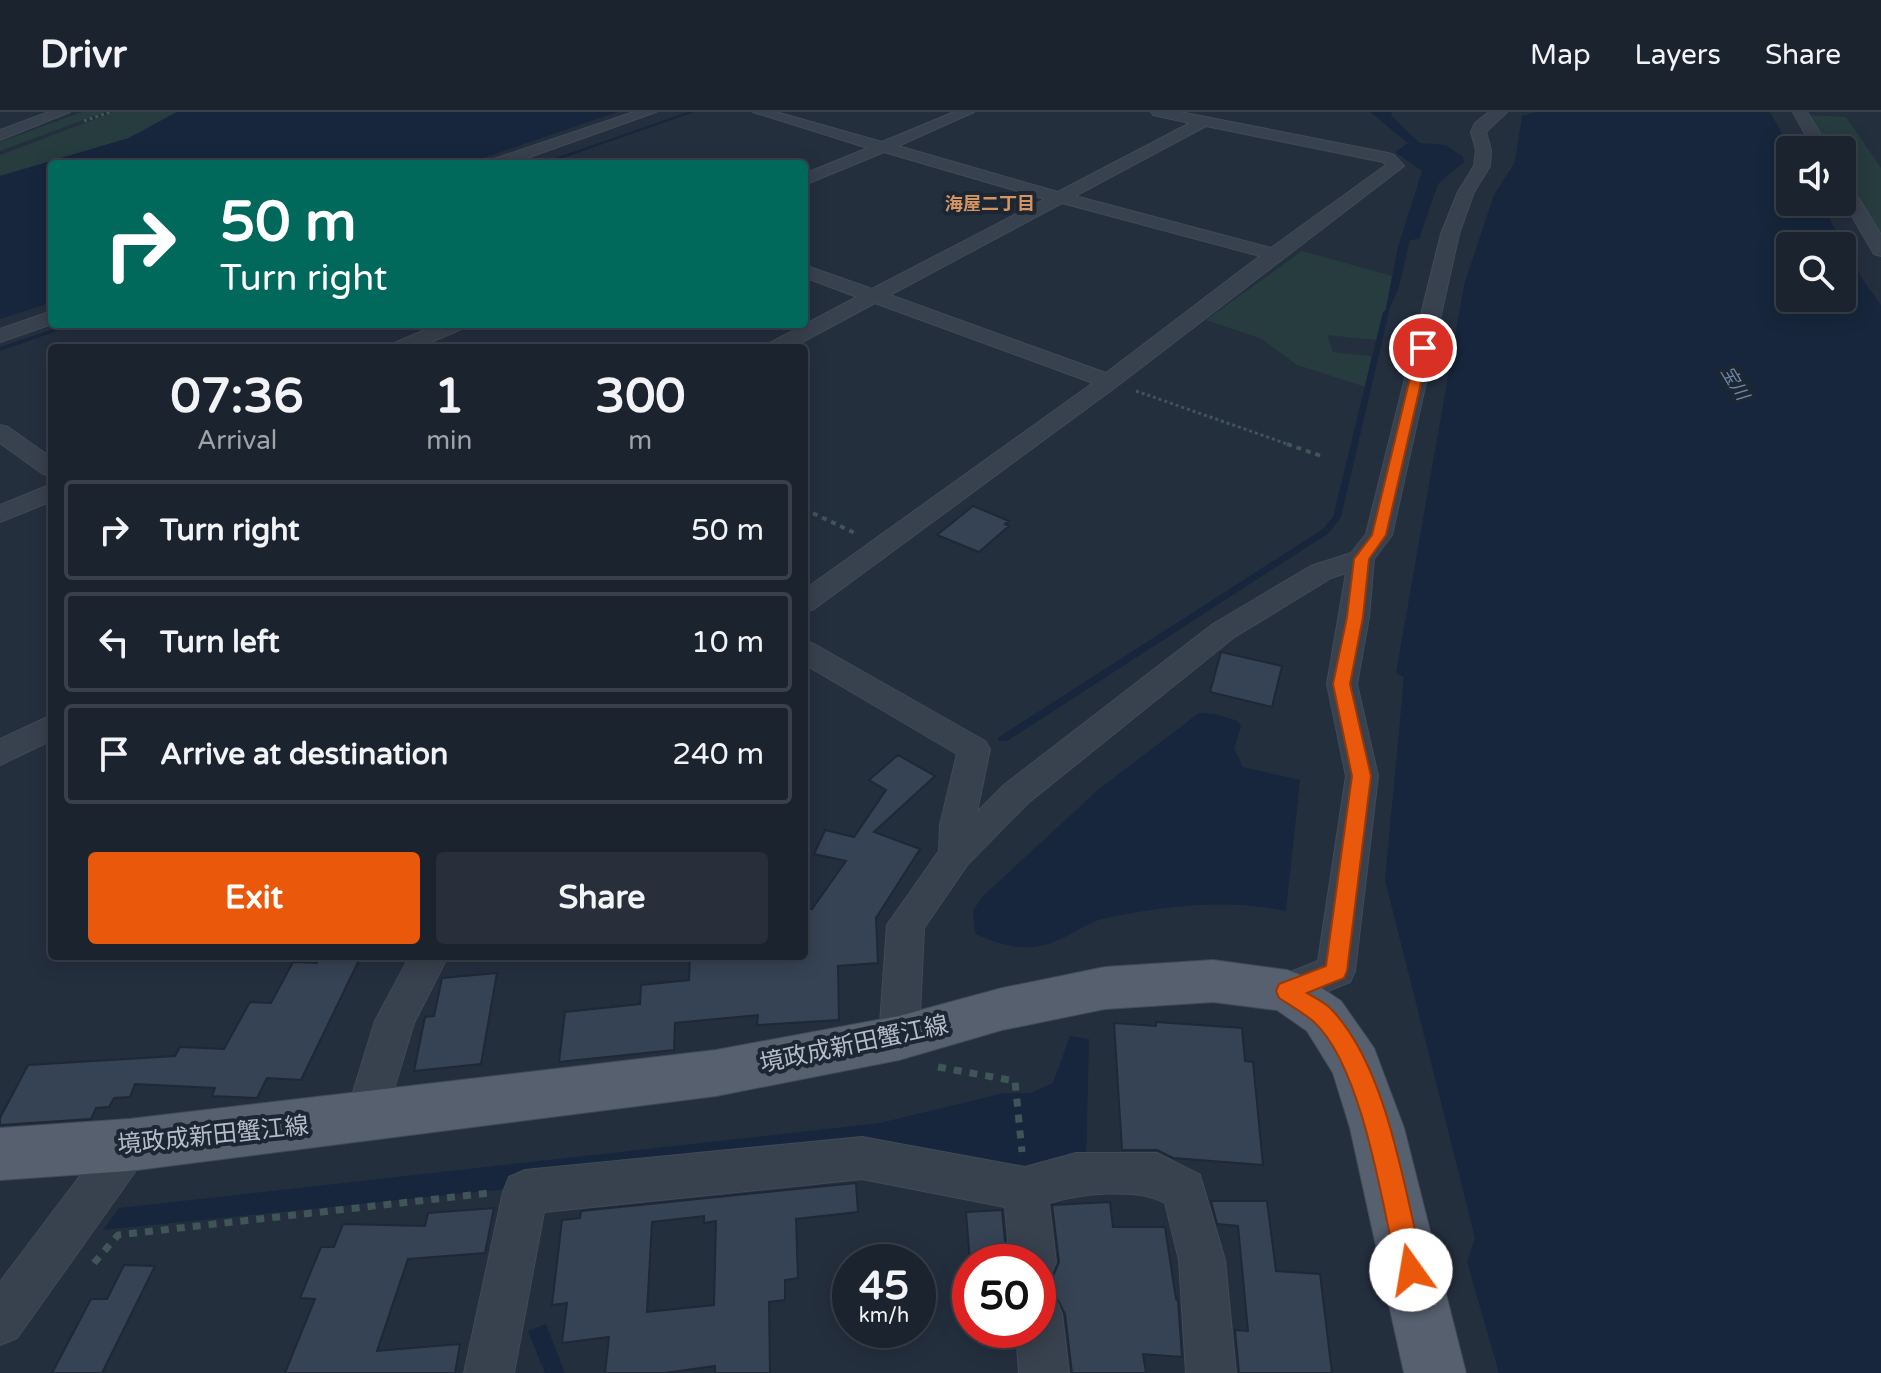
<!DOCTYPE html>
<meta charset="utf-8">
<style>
:root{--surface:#1b232e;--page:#282f3a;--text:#f1f3f6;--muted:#a0a4aa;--line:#39404a;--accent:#ea580c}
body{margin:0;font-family:"Varela Round","Noto Sans JP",sans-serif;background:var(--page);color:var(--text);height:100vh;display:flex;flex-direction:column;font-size:30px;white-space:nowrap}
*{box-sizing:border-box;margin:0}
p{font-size:26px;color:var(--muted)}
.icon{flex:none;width:44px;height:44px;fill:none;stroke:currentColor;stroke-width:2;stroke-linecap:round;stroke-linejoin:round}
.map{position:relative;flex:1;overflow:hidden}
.side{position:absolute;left:48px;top:232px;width:760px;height:616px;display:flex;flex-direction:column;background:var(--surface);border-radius:8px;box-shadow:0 4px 20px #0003,0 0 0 2px var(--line)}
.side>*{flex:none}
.hud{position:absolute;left:48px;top:48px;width:760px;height:168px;border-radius:8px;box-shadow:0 4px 20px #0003,0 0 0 2px var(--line);background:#00695c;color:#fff;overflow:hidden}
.tools{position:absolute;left:1776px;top:24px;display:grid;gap:16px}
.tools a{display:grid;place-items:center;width:80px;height:80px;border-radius:8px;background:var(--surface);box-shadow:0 4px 20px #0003,0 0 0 2px var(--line);font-size:40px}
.speed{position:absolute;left:832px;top:1132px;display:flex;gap:16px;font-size:40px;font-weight:700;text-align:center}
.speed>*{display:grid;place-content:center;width:104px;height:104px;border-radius:50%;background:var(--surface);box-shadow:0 4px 20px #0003,0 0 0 2px var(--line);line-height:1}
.speed small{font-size:20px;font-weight:400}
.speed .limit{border:12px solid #d22;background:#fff;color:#111}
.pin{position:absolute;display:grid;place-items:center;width:68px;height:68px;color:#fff;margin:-34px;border:4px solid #fff;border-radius:50%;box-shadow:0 2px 8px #0007}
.me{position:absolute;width:88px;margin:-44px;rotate:347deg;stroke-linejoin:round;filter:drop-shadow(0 0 6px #0008)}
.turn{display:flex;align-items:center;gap:28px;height:168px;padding:0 40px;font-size:36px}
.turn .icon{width:104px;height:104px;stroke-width:2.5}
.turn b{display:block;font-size:56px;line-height:68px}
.eta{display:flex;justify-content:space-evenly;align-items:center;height:136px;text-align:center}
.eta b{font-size:48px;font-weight:800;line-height:56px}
.button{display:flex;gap:16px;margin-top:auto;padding:16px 40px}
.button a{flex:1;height:92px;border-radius:8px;background:var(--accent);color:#fff;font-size:32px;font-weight:800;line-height:92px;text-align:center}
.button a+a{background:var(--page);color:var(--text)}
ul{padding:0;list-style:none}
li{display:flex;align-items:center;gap:24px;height:100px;margin:0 16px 12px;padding:0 24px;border:4px solid var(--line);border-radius:8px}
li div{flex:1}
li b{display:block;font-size:30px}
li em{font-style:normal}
header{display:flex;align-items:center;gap:48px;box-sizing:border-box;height:112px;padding:0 40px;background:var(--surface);border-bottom:2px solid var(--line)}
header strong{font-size:38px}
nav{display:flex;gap:44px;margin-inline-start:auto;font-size:28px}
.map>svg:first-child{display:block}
.green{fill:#263c3f}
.water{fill:#17263c;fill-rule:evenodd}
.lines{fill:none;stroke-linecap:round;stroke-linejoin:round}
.stream{fill:#17263c;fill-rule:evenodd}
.building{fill:#364354;stroke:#1f2835;stroke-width:2;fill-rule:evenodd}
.minor-casing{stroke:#414a57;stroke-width:2}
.major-casing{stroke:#414a57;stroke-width:2}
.path-far2{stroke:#3f5557;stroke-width:3;stroke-dasharray:3 3;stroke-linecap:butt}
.path-far1{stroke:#3f5557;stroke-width:4;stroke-dasharray:5 5;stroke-linecap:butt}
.path{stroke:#3f5557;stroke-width:7;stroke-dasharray:8 8;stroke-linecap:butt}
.minor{fill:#38414e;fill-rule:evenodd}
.major{fill:#56606e;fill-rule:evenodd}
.route{fill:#ea580c;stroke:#983908;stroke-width:2}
.labels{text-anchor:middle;stroke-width:8;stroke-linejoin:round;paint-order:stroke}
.far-neighbourhood-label{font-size:18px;font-weight:bold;fill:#d59563;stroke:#1d2633}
.far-water-label{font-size:18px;font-style:italic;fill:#6d86a8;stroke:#1d2633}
.near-street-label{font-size:24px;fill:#b4bcc9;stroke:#1d2633}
</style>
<header>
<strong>Drivr</strong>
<nav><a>Map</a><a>Layers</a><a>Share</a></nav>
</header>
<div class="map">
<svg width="1881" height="1261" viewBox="0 0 1881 1261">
<rect width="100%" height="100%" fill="#242f3e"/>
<path class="green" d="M82 0H105L0 39V30Z
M114 0H177L129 26 0 64V43Z
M1806 3 1846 5 1881 56V131L1842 64V38H1827Z
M1302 139 1392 164 1383 212 1376 228 1327 223 1333 240 1371 244 1366 275 1297 253 1262 227 1206 208Z"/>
<path class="water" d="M177 0H617L466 52H52V190L0 207V64L129 26Z
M1370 0H1392L1391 4 1420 31 1446 33 1463 45 1464 50 1438 72 1419 127 1410 128 1399 175 1383 212 1398 135 1422 59 1395 40 1408 31Z
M1537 0H1770L1791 38 1790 90H1820L1863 168 1881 193V1261H1499L1467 1150 1475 1126 1385 768 1404 565 1396 561 1464 173 1494 83 1515 50 1522 4ZM1842 134V186H1790V134Z
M1199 601 1215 602 1238 609 1241 615 1234 636 1243 655 1300 668 1286 799C1228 786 1160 794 1102 807 1091 810 1079 818 1069 823 1032 842 1012 837 975 822L973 799 982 785 1099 677Z
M1070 924 1089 927 1086 1055 1013 1064 861 1041 103 1118 119 1096 880 1011 1004 981H1031L1053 971Z
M546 1212 565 1261H545L528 1219Z"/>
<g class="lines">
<path class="stream" d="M688 0H694L546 52H538Z
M1386 198 1389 200 1341 405 1329 421 1007 629H999L998 627 999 625 1323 417 1333 405 1383 200Z
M68 212H77L0 239V235Z"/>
</g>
<path class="building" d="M973 394 1009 409 1005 412 1009 414 979 440 937 423Z
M1221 540 1282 554 1272 595 1210 580Z
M898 643 935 664 874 720 920 737 876 806 878 851 838 854 839 908 757 913 758 903 675 911 674 938 559 950 565 900 640 892 641 873 689 868 690 844H804V797H812L846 749 814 742 825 718 854 725 886 678 869 668Z
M320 844H361L301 968 267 966 257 986 212 984 215 976 135 972 130 985 114 986 109 995 96 996 91 1007 0 1013V1006L28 953 175 944 180 935 224 937 250 890 271 891 293 850 317 851Z
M497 861 481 952 414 959 425 905 434 904 442 866Z
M1156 910 1242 916 1245 949 1253 950 1263 1053 1173 1046 1157 1038H1122L1114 911 1156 914Z
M856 1071 858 1100 796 1107 798 1166 785 1168V1188L769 1190 770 1261H715V1254L665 1261H605L609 1225 562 1231 567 1191 552 1193 562 1108 580 1106 581 1099ZM704 1104V1111L716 1109 714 1193 647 1200 652 1110Z
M1211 1089H1267L1276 1159 1320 1162 1332 1261H1239L1235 1218 1248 1219 1238 1114 1217 1112Z
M1110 1090 1113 1115H1165L1176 1187 1178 1188 1182 1245 1143 1242 1146 1261H1072L1065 1202 1054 1181 1053 1164 1059 1150 1052 1093Z
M494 1096 485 1141 408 1147 377 1239 460 1232 455 1261H285L315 1187 300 1186 321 1135H334L343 1112 425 1114 428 1101Z
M1002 1098 1007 1150H970L966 1100Z
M124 1153 155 1154 102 1261H52L91 1187H107Z"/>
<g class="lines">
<defs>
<path id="minor" d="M49 0H70L0 28V18Z
M634 0H656L510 52H486L488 49Z
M753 0H776L882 30 954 0H974L898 34 1058 80 1190 11 1153 3 1151 0H1180L1388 41 1394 43 1404 54 1117 274 814 497 804 500V478L1093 271 875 191 791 236H764L768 232 857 185 804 165V153L872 177 1045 87 884 40 804 73V62L868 36ZM1206 14 1383 50 1386 53 1271 136 1075 84ZM1062 91 1260 144 1106 261 890 183Z
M1489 0H1507L1486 20 1491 38 1490 54 1474 80 1459 122 1392 423 1374 447 1369 505 1357 572 1378 664 1355 859 1350 870 1287 896 1273 891 1268 879 1273 867 1318 849 1346 664 1327 572 1346 461 1331 466 1233 526 1028 691 968 752 924 816 919 926 913 939 899 944 885 939 879 926 887 813 939 739 940 713 957 642 804 552V529L814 532 985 629 990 637 977 700 1004 673 1213 512 1311 454 1351 441 1366 422 1441 122 1458 80 1474 54 1476 38 1471 20 1475 11Z
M1793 0H1807L1830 38H1814Z
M1842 68 1848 69 1881 123V144L1874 142 1842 87Z
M52 199V212L0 230V217Z
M439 212H467L464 216 417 236H388L392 232Z
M0 313 8 315 52 346V364L43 362 0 331Z
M52 372V389L0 410V393Z
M52 603V628L0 653V627Z
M410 844H448L414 911 381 1020 366 1026 351 1020 345 1006 375 909Z
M129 1012 144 1019 151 1033 144 1047 17 1226 0 1233V1170L114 1019Z
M862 1025 1025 1055 1076 1041H1157L1200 1063 1225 1148 1236 1261H1186L1179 1148 1165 1091C1137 1075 1079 1082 1049 1091L1056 1150 1049 1166 1038 1171V1150H1010L1005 1095 862 1067 544 1100 514 1261H464L503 1080 509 1065 525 1058Z
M1038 1178 1055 1185 1062 1202 1069 1261H1019L1016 1218H1038Z"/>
<path id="major" d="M1213 848 1287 858 1304 864 1341 889 1374 936 1404 1016 1466 1261H1404L1350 1016 1333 961 1307 919 1277 898 1213 890 1105 897 1002 918 899 948 716 984 129 1059 0 1068V1016L129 1007 716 938 899 904 1002 876 1105 855Z"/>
</defs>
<use href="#minor" class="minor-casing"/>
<use href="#major" class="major-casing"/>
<path class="path-far2" d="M84 9 110 0
M1136 279 1293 334"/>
<path class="path-far1" d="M1287 332 1324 345
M804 397 857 422"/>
<path class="path" d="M938 955 1015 969 1022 1040
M94 1151 118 1123 489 1081"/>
<use href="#minor" class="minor"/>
<use href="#major" class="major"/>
</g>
<path class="route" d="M1418 233 1429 236 1386 423 1369 447 1363 505 1350 572 1371 664 1347 859 1344 866 1307 881C1315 886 1326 891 1332 898 1388 957 1405 1081 1424 1158L1420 1168 1411 1172 1401 1168 1397 1158C1383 1094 1362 954 1314 910 1304 901 1290 893 1279 886L1276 879 1279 872 1326 854 1352 664 1333 572 1347 505 1354 447 1372 423Z"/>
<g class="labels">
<g class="far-neighbourhood-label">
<text x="990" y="98">海屋二丁目</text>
</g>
<g class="far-water-label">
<text transform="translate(1735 271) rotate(59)" y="6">宝川</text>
</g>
<g class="near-street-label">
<text transform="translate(854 932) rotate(-12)" y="8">境政成新田蟹江線</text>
<text transform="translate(213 1023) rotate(-6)" y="8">境政成新田蟹江線</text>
</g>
</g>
</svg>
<div class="tools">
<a><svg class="icon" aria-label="sound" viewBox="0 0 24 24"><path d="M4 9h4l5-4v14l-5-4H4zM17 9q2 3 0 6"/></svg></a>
<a><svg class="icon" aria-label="search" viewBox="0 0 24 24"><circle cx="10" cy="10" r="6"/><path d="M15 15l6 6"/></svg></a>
</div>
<div class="speed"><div>45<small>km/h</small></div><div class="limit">50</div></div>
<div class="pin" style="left:1423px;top:236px;background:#d93025"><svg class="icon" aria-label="arrive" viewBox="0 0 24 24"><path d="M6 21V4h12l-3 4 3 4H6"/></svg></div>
<svg class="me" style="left:1411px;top:1158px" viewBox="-20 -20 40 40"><circle r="19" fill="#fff"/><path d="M0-13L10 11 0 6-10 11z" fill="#ea580c"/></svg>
<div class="hud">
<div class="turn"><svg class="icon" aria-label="right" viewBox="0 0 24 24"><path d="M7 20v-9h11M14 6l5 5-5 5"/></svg><div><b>50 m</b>Turn right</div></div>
</div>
<section class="side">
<div class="eta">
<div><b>07:36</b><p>Arrival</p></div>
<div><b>1</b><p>min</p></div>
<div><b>300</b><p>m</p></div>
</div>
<ul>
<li><svg class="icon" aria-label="right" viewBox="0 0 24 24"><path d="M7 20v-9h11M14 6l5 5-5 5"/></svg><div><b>Turn right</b></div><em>50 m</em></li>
<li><svg class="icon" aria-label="left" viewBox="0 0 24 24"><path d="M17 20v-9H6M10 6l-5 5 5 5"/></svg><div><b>Turn left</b></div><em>10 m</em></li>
<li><svg class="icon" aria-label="arrive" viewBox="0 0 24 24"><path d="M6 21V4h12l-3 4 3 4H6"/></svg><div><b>Arrive at destination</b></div><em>240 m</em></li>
</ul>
<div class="button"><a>Exit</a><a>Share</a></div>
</section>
</div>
